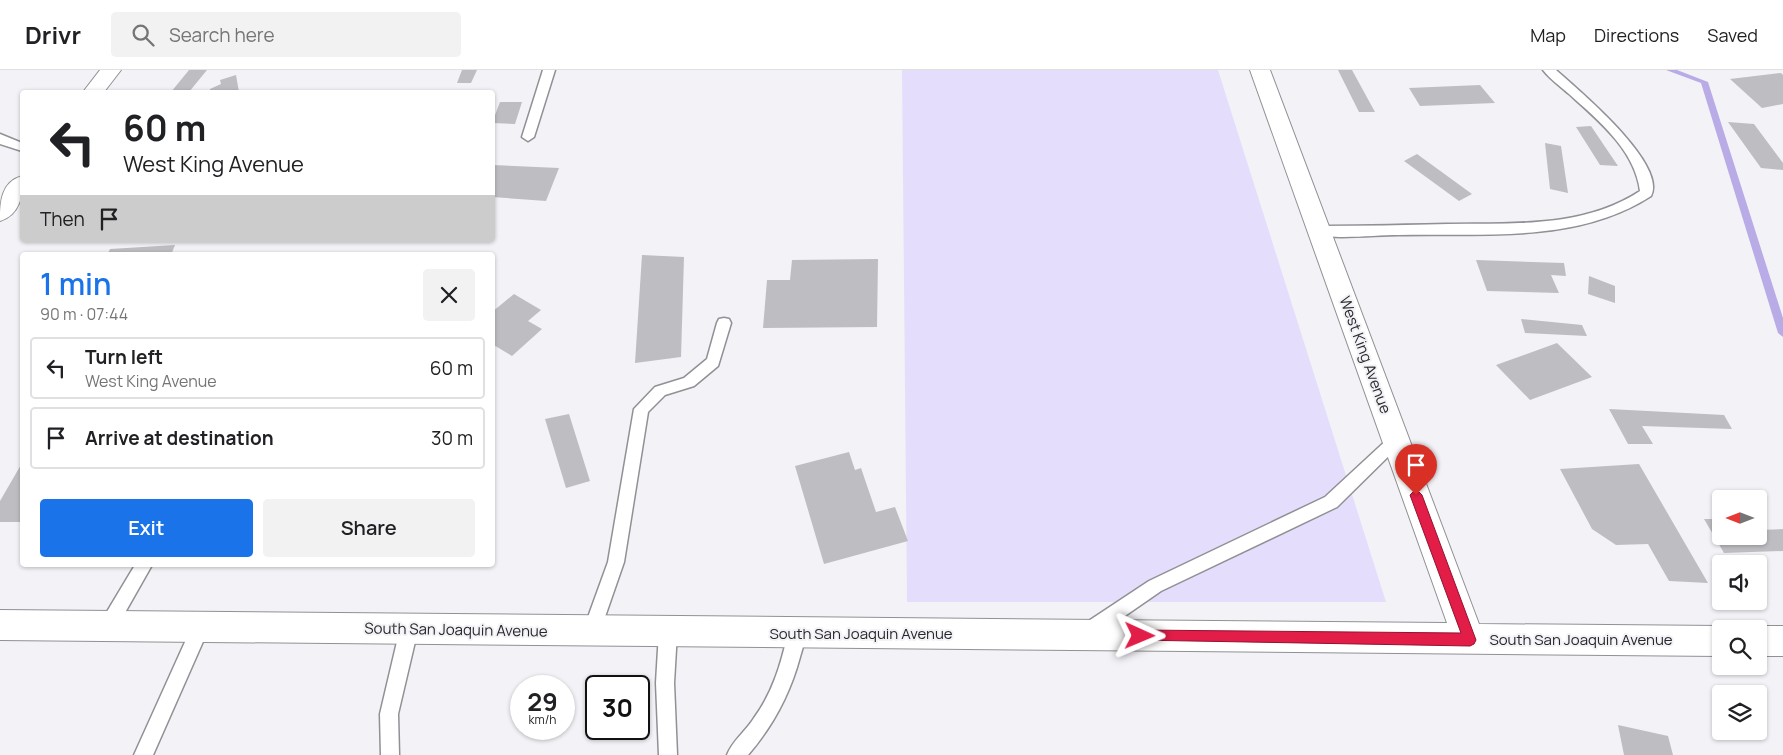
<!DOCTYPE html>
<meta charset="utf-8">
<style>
:root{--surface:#fff;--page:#f2f2f2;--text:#202124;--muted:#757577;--line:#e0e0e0;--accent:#1a73e8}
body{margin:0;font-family:Manrope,sans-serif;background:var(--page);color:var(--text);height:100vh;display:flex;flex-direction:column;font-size:19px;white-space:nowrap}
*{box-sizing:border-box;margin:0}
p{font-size:16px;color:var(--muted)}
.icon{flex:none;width:28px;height:28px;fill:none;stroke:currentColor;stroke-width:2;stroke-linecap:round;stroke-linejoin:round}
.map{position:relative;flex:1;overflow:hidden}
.panel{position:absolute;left:20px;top:182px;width:475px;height:315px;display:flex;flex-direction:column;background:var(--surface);border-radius:5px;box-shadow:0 1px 4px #0004}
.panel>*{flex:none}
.guide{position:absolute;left:20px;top:20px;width:475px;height:152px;border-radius:5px;box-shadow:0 1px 4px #0004;background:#fff;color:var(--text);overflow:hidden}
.needle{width:32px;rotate:270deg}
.controls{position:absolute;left:1712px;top:420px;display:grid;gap:10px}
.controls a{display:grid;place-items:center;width:55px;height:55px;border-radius:5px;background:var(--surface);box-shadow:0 1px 4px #0004;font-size:25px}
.speed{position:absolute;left:510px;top:605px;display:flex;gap:10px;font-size:25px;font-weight:700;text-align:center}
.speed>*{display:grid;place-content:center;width:65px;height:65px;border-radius:50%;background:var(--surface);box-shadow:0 1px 4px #0004;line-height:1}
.speed small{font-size:12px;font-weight:400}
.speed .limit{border:2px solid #111;border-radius:8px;background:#fff;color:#111}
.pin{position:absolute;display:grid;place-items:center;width:42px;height:42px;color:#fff;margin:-51px -21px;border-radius:50% 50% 50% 0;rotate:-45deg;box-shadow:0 0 5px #0007}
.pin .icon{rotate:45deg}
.me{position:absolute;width:55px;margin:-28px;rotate:91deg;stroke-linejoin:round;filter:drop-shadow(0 0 4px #0008)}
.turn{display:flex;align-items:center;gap:18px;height:105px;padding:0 20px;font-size:22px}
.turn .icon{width:65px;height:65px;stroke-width:2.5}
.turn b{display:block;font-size:35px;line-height:42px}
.then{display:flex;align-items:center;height:48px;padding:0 20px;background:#0003;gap:10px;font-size:19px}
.round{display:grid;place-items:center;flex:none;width:52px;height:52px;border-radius:5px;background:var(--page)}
.head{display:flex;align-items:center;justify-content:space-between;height:85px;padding:0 20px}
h1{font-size:30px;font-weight:600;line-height:38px;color:var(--accent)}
.action{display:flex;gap:10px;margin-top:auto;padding:10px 20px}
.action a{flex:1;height:58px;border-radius:5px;background:var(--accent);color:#fff;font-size:20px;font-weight:600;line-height:58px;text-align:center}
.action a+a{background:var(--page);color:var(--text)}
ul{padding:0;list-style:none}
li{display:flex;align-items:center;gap:15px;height:62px;margin:0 10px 8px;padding:0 10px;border:2px solid var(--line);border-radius:5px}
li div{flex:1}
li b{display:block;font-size:19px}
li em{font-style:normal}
header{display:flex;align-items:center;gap:30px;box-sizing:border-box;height:70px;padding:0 25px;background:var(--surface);border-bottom:1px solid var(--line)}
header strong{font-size:24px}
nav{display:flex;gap:28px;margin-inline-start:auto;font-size:18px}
.search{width:350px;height:45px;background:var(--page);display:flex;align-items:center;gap:12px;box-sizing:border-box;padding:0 18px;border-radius:5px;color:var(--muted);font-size:19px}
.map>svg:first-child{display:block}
.green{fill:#e4defc}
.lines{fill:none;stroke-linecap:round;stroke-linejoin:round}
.stream{fill:#b9abe6;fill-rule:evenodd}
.building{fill:#bebdc2}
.service-casing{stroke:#919095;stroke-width:3}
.minor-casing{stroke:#919095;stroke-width:2}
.tertiary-casing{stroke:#919095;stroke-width:2}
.service{fill:#fff;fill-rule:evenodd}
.minor{fill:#fff;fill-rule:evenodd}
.tertiary{fill:#fff;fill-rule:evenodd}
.route{fill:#e11d48;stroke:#92132f}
.labels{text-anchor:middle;stroke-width:4;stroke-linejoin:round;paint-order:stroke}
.street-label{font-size:15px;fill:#282729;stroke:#f3f2f7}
</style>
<header>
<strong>Drivr</strong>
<div class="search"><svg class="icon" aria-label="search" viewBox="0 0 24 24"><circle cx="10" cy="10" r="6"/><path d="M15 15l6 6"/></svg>Search here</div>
<nav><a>Map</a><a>Directions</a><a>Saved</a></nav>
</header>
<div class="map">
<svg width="1783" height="685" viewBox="0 0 1783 685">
<rect width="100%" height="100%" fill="#f3f2f7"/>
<path class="green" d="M902 0H1218L1386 532H907Z"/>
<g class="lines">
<path class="stream" d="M1666 0H1677L1708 12 1783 248V267L1778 263 1701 13Z"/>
</g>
<path class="building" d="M189 0H207L189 22H171Z
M462 0H477L471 13H457Z
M1338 0H1352L1375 42H1359Z
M1781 3 1783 5V34L1762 38 1730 9Z
M236 5 239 22H210V19L221 14 220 10Z
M1480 15 1495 33 1420 36 1409 18Z
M500 32H522L515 54 492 53Z
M1728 52 1754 54 1783 93V100L1761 98Z
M1591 56 1618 96 1600 95 1576 57Z
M1545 73 1561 76 1568 123 1550 119Z
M1417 84 1472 124 1459 131 1404 91Z
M492 95 559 98 546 131 492 127Z
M175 175 171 185H107L110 179Z
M642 185 684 187 681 287 635 293Z
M878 189 877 257 763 258 767 210H790L792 190Z
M1476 190 1564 193 1566 206 1551 205 1559 223 1487 221Z
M1589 206 1615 216V233L1588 224Z
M514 224 541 240 528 251 542 259 512 286 492 274V242Z
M1521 249 1582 255 1587 266 1525 263Z
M1557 273 1592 307 1530 330 1496 295Z
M1609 339 1724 345 1732 359 1642 356 1653 374H1628Z
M569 344 590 411 566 418 545 349Z
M849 382 855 400 861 398 876 442 895 437 908 471 824 494 795 396Z
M22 393V452H0V431Z
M1639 394 1708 513 1669 511 1648 474 1616 475 1592 459 1560 399Z
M1704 449H1721V466H1759V460L1783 459V481L1724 483Z
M1618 655 1668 666 1673 685H1624Z"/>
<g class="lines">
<defs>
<path id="service" d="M543 0H555L534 67 528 71 522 67Z
M1543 0H1556C1577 19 1668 94 1651 126 1577 174 1483 163 1398 165 1376 165 1334 170 1314 164L1312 161 1319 156C1362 156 1405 155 1449 154 1515 153 1583 158 1640 121 1635 80 1598 50 1569 24 1560 16 1550 9 1543 0Z
M0 64 22 73V81L0 74Z
M724 248 729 249 731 253 718 296 694 316 665 325 648 342 624 492 598 567 592 569 586 567 583 561 608 492 634 339 655 317 684 308 707 289 717 253 719 249Z
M1396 364 1401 366 1404 370 1401 374 1337 437 1161 521 1093 568 1087 570 1081 568 1078 562 1081 556 1149 511 1325 427 1391 366Z
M135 495H152L114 562 108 564 102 562 99 556 102 550Z
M200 550 206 552 209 558 153 685H134L194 552Z
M409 551 415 553 418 559 398 644 399 685H381L380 644 400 559 403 553Z
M668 554 674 556 677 562 674 613 677 685H659L656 613 659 562 662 556Z
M797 555 803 557C807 566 803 577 800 587 790 624 773 656 748 685H727C732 671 746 661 754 648 773 622 781 594 788 563L791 557Z"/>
<path id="minor" d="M1250 0H1270L1479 554 1721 556 1728 559H1721V586L0 570V540L1447 553Z
M1759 556H1783V586H1759V559H1752Z"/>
<path id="tertiary" d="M100 0H121L104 22H83Z
M22 106C24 124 20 145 0 151 0 132 1 112 22 106Z"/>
</defs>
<use href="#service" class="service-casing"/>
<use href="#minor" class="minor-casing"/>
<use href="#tertiary" class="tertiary-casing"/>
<use href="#service" class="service"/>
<use href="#minor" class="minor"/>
<use href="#tertiary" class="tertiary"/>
</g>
<path class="route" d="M1416 419 1422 425 1476 570 1474 574 1470 576 1136 570 1134 566 1136 561 1140 560 1461 563 1410 425Z"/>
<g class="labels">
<g class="street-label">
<text transform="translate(1365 285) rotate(70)" y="5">West King Avenue</text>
<text transform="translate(456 560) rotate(1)" y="5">South San Joaquin Avenue</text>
<text x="861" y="569">South San Joaquin Avenue</text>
<text x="1581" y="575">South San Joaquin Avenue</text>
</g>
</g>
</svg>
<div class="controls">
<a><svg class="needle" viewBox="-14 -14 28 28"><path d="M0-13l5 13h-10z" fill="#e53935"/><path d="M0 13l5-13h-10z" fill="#757577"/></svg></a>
<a><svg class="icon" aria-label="sound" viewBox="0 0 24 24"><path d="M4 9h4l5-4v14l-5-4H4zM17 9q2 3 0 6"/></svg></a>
<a><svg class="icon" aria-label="search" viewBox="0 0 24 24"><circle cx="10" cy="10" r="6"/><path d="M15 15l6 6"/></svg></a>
<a><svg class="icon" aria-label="layers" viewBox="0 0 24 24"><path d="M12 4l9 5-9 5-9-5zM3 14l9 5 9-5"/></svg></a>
</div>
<div class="speed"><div>29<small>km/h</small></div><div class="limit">30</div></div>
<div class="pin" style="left:1416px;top:425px;background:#d93025"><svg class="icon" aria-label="arrive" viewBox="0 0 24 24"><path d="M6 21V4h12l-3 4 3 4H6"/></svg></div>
<svg class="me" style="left:1140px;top:566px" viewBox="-20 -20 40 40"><path d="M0-17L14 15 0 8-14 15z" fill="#e11d48" stroke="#fff" stroke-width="4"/></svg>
<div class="guide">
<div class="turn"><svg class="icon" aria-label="left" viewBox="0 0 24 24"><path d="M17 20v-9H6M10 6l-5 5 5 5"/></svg><div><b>60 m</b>West King Avenue</div></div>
<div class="then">Then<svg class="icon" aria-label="arrive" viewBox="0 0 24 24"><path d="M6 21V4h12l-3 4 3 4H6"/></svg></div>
</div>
<section class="panel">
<div class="head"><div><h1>1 min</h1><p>90 m · 07:44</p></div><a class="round"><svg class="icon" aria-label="close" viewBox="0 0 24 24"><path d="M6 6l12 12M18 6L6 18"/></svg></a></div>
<ul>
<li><svg class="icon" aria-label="left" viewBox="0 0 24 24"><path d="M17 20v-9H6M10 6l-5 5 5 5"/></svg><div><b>Turn left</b><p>West King Avenue</p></div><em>60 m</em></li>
<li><svg class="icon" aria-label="arrive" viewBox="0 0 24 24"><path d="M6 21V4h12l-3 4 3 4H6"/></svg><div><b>Arrive at destination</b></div><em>30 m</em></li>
</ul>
<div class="action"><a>Exit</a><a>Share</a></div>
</section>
</div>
